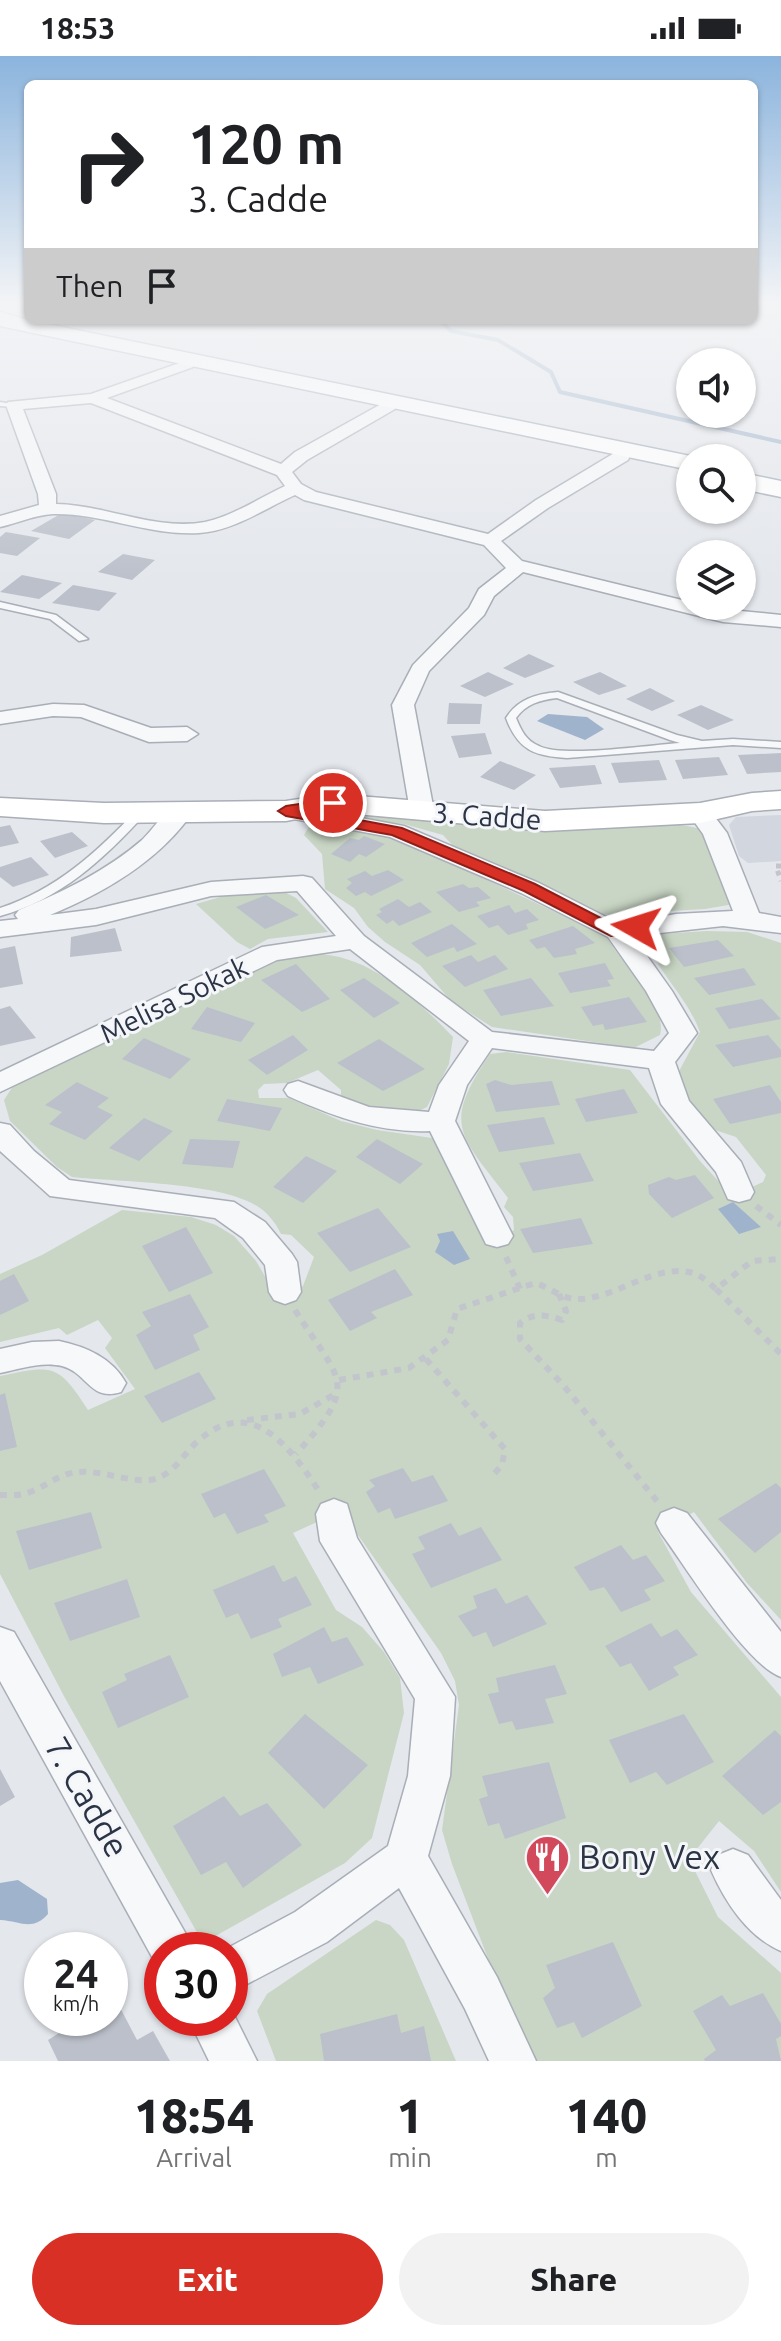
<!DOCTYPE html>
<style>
:root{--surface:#fff;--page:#f2f2f2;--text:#202124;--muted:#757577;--accent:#d93025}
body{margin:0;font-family:Ubuntu,sans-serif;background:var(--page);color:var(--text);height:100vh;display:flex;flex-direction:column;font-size:30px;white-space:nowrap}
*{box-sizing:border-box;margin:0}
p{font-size:26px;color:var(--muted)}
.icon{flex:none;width:44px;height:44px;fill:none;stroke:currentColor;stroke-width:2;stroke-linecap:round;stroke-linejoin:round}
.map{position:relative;height:2005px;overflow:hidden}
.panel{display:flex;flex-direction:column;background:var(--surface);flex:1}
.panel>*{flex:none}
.banner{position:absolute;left:24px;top:24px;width:734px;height:244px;border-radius:12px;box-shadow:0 2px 6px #0004;background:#fff;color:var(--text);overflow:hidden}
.controls{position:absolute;left:676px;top:292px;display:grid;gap:16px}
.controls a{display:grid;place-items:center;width:80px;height:80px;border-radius:50%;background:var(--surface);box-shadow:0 2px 6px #0004;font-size:40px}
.speed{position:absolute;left:24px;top:1876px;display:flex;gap:16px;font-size:40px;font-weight:700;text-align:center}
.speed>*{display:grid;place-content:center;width:104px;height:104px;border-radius:50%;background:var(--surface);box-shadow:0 2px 6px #0004;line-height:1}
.speed small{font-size:20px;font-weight:400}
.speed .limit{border:12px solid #d22;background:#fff;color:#111}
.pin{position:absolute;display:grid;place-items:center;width:68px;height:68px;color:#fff;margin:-34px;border:4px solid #fff;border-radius:50%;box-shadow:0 2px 8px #0007}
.me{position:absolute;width:88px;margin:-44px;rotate:276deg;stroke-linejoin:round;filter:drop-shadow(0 0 6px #0008)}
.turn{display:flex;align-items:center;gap:28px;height:168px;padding:0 32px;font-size:36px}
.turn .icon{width:104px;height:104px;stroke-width:2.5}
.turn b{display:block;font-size:56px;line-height:68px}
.then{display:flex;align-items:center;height:76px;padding:0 32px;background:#0003;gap:16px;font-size:30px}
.eta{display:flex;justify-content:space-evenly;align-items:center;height:136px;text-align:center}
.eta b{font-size:48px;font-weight:800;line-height:56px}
.primary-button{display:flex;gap:16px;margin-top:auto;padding:16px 32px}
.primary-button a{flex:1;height:92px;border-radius:48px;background:var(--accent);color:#fff;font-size:32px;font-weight:800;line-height:92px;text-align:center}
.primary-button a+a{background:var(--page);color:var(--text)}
.status{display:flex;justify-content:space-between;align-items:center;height:56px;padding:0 40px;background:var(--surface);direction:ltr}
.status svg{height:22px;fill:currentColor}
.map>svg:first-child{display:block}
.built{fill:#d2d6de}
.green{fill:#c9d6c5}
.water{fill:#9fb4cc}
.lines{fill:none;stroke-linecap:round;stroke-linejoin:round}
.stream{stroke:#9fb4cc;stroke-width:4}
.building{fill:#bbc0ca}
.lane-casing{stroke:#a9aeb7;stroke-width:3}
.street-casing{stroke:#a9aeb7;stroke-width:3}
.secondary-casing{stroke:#a9aeb7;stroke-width:3}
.primary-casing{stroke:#a3abb8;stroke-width:3}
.path-far1{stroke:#c2c5cb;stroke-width:5;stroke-dasharray:5 5;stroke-linecap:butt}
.path{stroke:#c2c5cb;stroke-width:6;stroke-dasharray:7 7;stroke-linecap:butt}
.lane{fill:#f7f8fa;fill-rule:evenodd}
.street{fill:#f7f8fa;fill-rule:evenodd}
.secondary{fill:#fff;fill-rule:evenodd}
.primary{fill:#fff;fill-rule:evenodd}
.route{fill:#d93025;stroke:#8d1f18;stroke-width:2}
.labels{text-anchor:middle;stroke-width:6;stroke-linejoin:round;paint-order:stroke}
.street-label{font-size:28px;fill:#2b3445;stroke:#f4f6f9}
.near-street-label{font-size:34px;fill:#2b3445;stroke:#f4f6f9}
.near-poi-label{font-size:34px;fill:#2b3445;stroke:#f4f6f9;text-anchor:start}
</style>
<div class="status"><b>18:53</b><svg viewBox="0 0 49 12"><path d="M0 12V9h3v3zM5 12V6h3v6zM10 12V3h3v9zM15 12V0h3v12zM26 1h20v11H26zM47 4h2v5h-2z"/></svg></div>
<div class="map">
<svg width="781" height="2005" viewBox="0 0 781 2005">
<rect width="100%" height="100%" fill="#e4e7ec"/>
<path class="built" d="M781 759V805L748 807 739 800 729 769 736 761Z"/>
<path class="green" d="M340 754C413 764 486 772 560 773 604 774 667 760 707 775L734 848 705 853 602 859 524 820 488 809 455 792 443 779 404 768 314 757Z
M310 769 353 771 396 781 606 880C620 907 668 948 660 979L634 992 492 971 451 945 420 909 385 886 368 871 354 852 325 833 322 798 304 779Z
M279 833 296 842 328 876 268 883 250 893 237 886 196 848 245 834Z
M707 875 747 876 781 887V1564L747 1527 694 1456 658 1476 691 1536 781 1641V1836L754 1795 719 1765 689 1803 718 1861 781 1917V2005H534L495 1921 452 1808 442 1774 459 1649 455 1625 441 1597 341 1455 293 1477 336 1554 362 1571 384 1596 400 1622 404 1657 372 1782 345 1807 203 1887 65 1642 0 1518V1320C53 1309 58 1307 88 1354L135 1333 105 1292 112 1282 98 1264 67 1279 59 1272 0 1286V1218L42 1199 122 1154 191 1161 216 1169 234 1180 256 1205 276 1239 303 1230 314 1201 291 1179 281 1178C276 1167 267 1156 257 1150 219 1126 119 1126 72 1121L57 1111 10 1065 4 1044 15 1027 278 905C347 878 408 934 453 981L449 1008 427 1051 419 1055H398L341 1048V1034L318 1014 287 1027 264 1028 258 1034 259 1042H289L341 1065 377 1074 432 1082 508 1178 514 1174 513 1161 504 1151 508 1142C460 1079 441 1070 490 998L506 996 630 1014 700 1105 732 1140 763 1126 766 1119 736 1081 712 1073 694 1058 677 1019 700 976C687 941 660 919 648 888L659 878Z
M376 1864 390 1869 404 1884 456 2005H276L257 1955 267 1938Z"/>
<path class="water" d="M548 658 587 661 604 673 585 684 537 665Z
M733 1146 761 1171 739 1178 718 1153Z
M453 1175 470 1203 454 1209 435 1196 440 1185 437 1178Z
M18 1824 47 1843 48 1858C32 1876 21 1865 0 1864V1827Z"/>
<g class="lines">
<path class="stream" d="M440 264 451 275 498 284 551 316 560 336 781 386"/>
</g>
<path class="building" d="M62 457 95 464 69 483 31 475Z
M6 476 40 482 17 500 0 497V481Z
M123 498 155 504 132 524 98 516Z
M22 519 62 527 39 543 0 536Z
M73 529 117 537 99 555 52 547Z
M529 598 555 610 525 622 503 612Z
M488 616 514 628 485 641 460 630Z
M600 616 627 630 599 639 573 626Z
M650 632 675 645 652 655 626 643Z
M449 647 482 648 480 668H447Z
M701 649 734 664 708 674 677 659Z
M485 677 492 698 459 702 451 680Z
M781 697V716L747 718 738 699Z
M719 701 728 719 683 723 675 704Z
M659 704 667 724 619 727 611 707Z
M500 705 536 719 514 734 480 721Z
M595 709 602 728 560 732 549 712Z
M10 769 19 787 0 791V771Z
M72 776 88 790 55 802 40 785Z
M364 780 385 788 366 801 359 798 350 806 331 798 350 782 359 784Z
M31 801 49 819 13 831 0 821V811Z
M388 814 404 824 371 840 365 836 356 840 346 832 352 827 347 823 365 815 372 820Z
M463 828 469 832 478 831 491 842 476 846 480 850 459 856 436 836Z
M266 839 299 859 265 873 236 851Z
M398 843 409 851 420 846 432 856 399 870 393 864 387 868 376 859 382 856 379 853Z
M509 849 515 857 527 853 539 864 526 868 528 873 508 879 498 869 489 872 477 860Z
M452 868 477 888 457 896 454 891 427 901 411 887Z
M573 870 595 887 575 893 577 898 554 902 545 891 537 893 529 884Z
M115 872 122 895 70 901 71 881Z
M718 884 734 900 684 911 669 892Z
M15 890 23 928 0 932V893Z
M471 899 478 906 495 899 508 913 465 931 442 910Z
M605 907 614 923 607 924 611 930 570 937 558 917Z
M296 908 330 943 302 956 261 924Z
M744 912 756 929 709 939 694 922Z
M364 922 400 947 374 962 340 934Z
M531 922 554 950 501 960 483 934Z
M629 941 647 966 605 974 603 968 593 970 581 951Z
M762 943 781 963 729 973 715 952Z
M10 950 36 982 0 990V953Z
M207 951 255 967 241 986 191 973Z
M293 979 308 994 267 1019 248 1004Z
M768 979 781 994V1001L733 1011 715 989Z
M144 982 191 1003 170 1023 122 1003Z
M379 983 425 1013 383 1035 337 1007Z
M495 1024 511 1029 552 1025 560 1049 496 1056 486 1028Z
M77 1026 109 1042 97 1051 113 1059 85 1084 49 1068 62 1056 45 1049Z
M770 1029 781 1046V1057L730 1068 713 1043Z
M624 1033 638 1057 586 1066 575 1043Z
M227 1043 282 1052 270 1075 217 1065Z
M544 1061 555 1088 499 1096 487 1069Z
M144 1062 173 1075 139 1105 109 1092Z
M190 1083 240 1085 233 1112 182 1108Z
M377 1083 423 1108 400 1128 356 1101Z
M580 1097 594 1125 533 1135 519 1107Z
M306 1100 337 1115 303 1147 273 1131Z
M695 1119 714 1142 672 1162 649 1138 648 1129 669 1121 676 1124Z
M378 1152 411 1191 350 1216 317 1177Z
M581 1162 593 1188 533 1197 520 1173Z
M186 1171 213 1217 169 1236 142 1190Z
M395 1213 413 1239 371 1256 377 1262 350 1275 328 1244Z
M14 1218 29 1245 0 1259V1225Z
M190 1238 209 1271 193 1279 200 1294 155 1314 136 1279 151 1270 142 1256Z
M199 1316 216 1343 162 1367 144 1340Z
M5 1337 17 1391 0 1395V1339Z
M403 1412 412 1426 433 1419 448 1445 395 1463 390 1452 378 1457 366 1436 375 1430 369 1424Z
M264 1413 286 1450 264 1459 269 1466 237 1478 225 1457 214 1462 201 1438Z
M776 1427 781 1432V1476L755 1497 718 1463Z
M91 1456 102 1492 29 1514 16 1475Z
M451 1467 459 1480 481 1471 502 1504 431 1532 412 1498 425 1493 418 1481Z
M621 1489 633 1504 646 1499 665 1525 644 1534 651 1544 621 1556 604 1531 590 1535 574 1511Z
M274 1509 283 1526 296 1520 312 1549 278 1563 282 1571 251 1583 238 1557 226 1562 213 1534Z
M127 1523 140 1561 70 1585 54 1547Z
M496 1532 506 1548 527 1539 547 1568 493 1591 486 1576 473 1581 458 1560 477 1552 473 1540Z
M651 1567 661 1581 677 1573 698 1599 673 1611 679 1619 649 1635 631 1607 620 1611 605 1590Z
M324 1571 332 1586 347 1581 364 1609 318 1628 310 1611 282 1621 273 1598Z
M170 1599 189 1641 118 1672 102 1636 127 1624 124 1618Z
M555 1609 567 1638 545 1643 554 1667 516 1674 512 1665 499 1668 488 1638 499 1636 496 1622Z
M305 1658 368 1709 324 1753 268 1697Z
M684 1658 714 1706 667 1729 656 1716 630 1727 609 1684Z
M775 1674 781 1680V1746L763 1759 722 1720Z
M549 1706 566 1762 505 1783 499 1767 488 1770 479 1743 488 1740 482 1720Z
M0 1713 15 1741 0 1750Z
M224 1740 240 1760 267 1747 302 1789 243 1832 226 1806 201 1819 173 1770Z
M613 1886 642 1950 582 1982 574 1966 557 1972 543 1942 555 1932 546 1909Z
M763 1937 781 1968V1980L776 1983 781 2005H705L704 2003 716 1994 693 1955 722 1939 730 1950Z
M115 1942 137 1984 153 1975 170 2005H58L48 1984 83 1962H110V1946Z
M397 1958 401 1977 424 1970 431 2005H324L320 1978Z"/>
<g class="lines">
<defs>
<path id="lane" d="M754 250 758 252 754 255Z
M0 346 18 349 14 351 0 350Z
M0 546 56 559 88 583 79 585 50 563 0 552Z
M558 636 677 679 702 685 733 683 781 686V692L733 689 567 702C534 700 518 694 506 662 518 643 536 638 558 636ZM557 642 670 684 680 687C650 689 563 702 539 690 526 685 521 674 516 662 526 648 540 644 557 642Z
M141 752 147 756 145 758C104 803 60 844 0 860V852C56 834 97 796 137 754Z"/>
<path id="street" d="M188 304 195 308 193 311 107 342 281 408 295 396 383 347H395V353L307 404 292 416 301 428 316 436 488 478 536 444 616 396H628L630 400 628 404 548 452 501 485 522 505 690 546V550L781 559V571L723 566 523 516 494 540 484 559 429 615 414 649 434 755 430 760H414L410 755 392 649 413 609 469 552 479 533 506 512 484 489 304 444 295 439C264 453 233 475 199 477 149 480 102 457 53 458 34 459 18 467 0 471V460L39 449 38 438 6 349 8 346 91 338ZM91 347 277 419 285 430C259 442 233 460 205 466 157 475 105 449 56 448V438L23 353Z
M53 648 84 649 151 672 187 671 198 678 187 685 149 686 81 661 53 660 0 668V656Z
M286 748 404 770 539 827 620 868 676 858 733 855 703 778 688 757 692 752H708L727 777 759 857 781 861V877L723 870 633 880 672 935 697 977 675 1006 689 1045 741 1106 754 1136 750 1143 739 1146 728 1143 716 1116 661 1048 649 1012 492 992 467 1029 455 1065 513 1180 508 1188 497 1191 486 1188 430 1075C379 1077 334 1061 288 1040L284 1034 288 1028 298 1025 369 1051 429 1056 439 1029 469 985 350 893 277 904 0 1036V1016L262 891 336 880 297 835 211 840 96 869 0 881V865L18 863 15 859 19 854C63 836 106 815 142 784 156 771 168 746 189 751L193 756C159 805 104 837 50 859L96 853 211 826 303 820 312 822 364 880 492 976 654 995 669 977 646 935 608 881 521 837 390 781 278 760 274 755 278 750Z
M0 1067 10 1069 34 1095 69 1124 234 1146 265 1166 292 1198 297 1206 301 1236 296 1244 285 1248 274 1244 269 1236 265 1209 243 1182 215 1162 50 1140 0 1095Z
M59 1285C87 1291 112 1302 126 1327L121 1336C90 1346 88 1317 62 1310 42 1305 19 1313 0 1317V1293L32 1286Z
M334 1443 347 1448 357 1482 455 1641 450 1720 428 1800 497 1921 536 2005H489L465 1953 399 1832 327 1886 230 1937V1894H224L295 1856 388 1790 408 1720 415 1643 320 1485 316 1458 321 1448Z
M674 1452 687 1457 781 1576V1621C746 1609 686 1511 661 1477L656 1467 661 1457Z
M0 1571 14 1576 195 1894H162V1911L157 1910 0 1625Z
M733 1793 748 1799 781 1844V1895C748 1881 725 1846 711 1814L718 1799Z
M230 1951 257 2005H209L188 1962H230Z"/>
<path id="secondary" d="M781 735V753L752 755 700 767 545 775 333 756 286 765 104 767 0 760V742L104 747 286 745 333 738 545 755 700 747 752 737Z"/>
<path id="primary" d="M0 256 28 264 700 402H690V414L0 270Z
M742 417 781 425V441L742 433Z"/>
</defs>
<use href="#lane" class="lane-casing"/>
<use href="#street" class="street-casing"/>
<use href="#secondary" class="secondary-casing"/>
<use href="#primary" class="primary-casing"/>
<path class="path-far1" d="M781 810H776L781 825"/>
<path class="path" d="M756 1150 781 1169
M506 1201 520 1233
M716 1233 781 1298
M559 1238 566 1255 562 1264C547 1259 533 1256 520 1267V1283L564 1330 657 1445
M295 1254C341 1327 361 1326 296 1398
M426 1303 505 1393 502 1409 492 1420
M339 1324 409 1312 448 1284 457 1253 535 1227C549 1231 561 1242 575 1243 615 1245 656 1204 696 1218 703 1221 710 1228 716 1233L752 1205 781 1203
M247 1364 300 1358 335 1338
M0 1439C10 1439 21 1440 30 1436 49 1429 59 1417 80 1416 104 1414 138 1430 158 1422 176 1415 184 1397 198 1385 252 1337 292 1393 320 1437"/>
<use href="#lane" class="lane"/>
<use href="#street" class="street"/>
<use href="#secondary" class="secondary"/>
<use href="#primary" class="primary"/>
</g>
<linearGradient id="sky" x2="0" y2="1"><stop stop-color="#8bb4dd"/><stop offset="0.47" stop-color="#f3f4f6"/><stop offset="1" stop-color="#f3f4f6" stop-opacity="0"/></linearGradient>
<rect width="781" height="525" fill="url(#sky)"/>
<path class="route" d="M333 743 340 747 338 750 312 755 402 772 535 828 618 871 636 866 644 871 622 880H611L524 835 392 779 286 760 278 755 286 750Z"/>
<defs>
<symbol id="restaurant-pin" viewBox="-11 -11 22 30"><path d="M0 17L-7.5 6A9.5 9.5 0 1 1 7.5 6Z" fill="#d1495b" stroke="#f4f6f9"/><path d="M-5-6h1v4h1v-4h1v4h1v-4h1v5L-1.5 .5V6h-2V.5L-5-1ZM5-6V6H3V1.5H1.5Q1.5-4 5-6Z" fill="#fff"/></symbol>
</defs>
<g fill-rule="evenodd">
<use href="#restaurant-pin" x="522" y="1776" width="51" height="69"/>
</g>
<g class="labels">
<g class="street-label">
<text transform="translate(487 760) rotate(4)" y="10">3. Cadde</text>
<text transform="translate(174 944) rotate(-26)" y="10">Melisa Sokak</text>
</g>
<g class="near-street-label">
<text transform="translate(87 1741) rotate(60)" y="12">7. Cadde</text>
</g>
<g class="near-poi-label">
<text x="579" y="1813">Bony Vex</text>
</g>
</g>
</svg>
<div class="controls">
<a><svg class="icon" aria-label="sound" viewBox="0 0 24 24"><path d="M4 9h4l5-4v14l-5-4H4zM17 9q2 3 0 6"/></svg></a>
<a><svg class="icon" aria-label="search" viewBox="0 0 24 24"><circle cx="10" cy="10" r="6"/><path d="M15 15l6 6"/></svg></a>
<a><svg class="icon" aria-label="layers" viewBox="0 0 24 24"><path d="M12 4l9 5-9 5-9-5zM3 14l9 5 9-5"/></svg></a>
</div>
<div class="speed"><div>24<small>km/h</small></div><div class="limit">30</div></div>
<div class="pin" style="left:333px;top:747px;background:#d93025"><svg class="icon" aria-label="arrive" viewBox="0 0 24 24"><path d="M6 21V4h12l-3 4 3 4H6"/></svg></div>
<svg class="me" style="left:636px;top:871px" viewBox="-20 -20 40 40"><path d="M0-17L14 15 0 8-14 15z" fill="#d93025" stroke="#fff" stroke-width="4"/></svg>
<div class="banner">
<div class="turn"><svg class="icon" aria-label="right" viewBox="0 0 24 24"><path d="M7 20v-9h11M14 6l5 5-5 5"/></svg><div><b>120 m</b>3. Cadde</div></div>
<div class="then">Then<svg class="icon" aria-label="arrive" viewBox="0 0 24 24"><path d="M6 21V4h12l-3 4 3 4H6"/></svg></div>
</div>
</div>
<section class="panel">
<div class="eta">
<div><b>18:54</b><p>Arrival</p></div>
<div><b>1</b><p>min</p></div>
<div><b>140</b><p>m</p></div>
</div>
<div class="primary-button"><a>Exit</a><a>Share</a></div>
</section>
